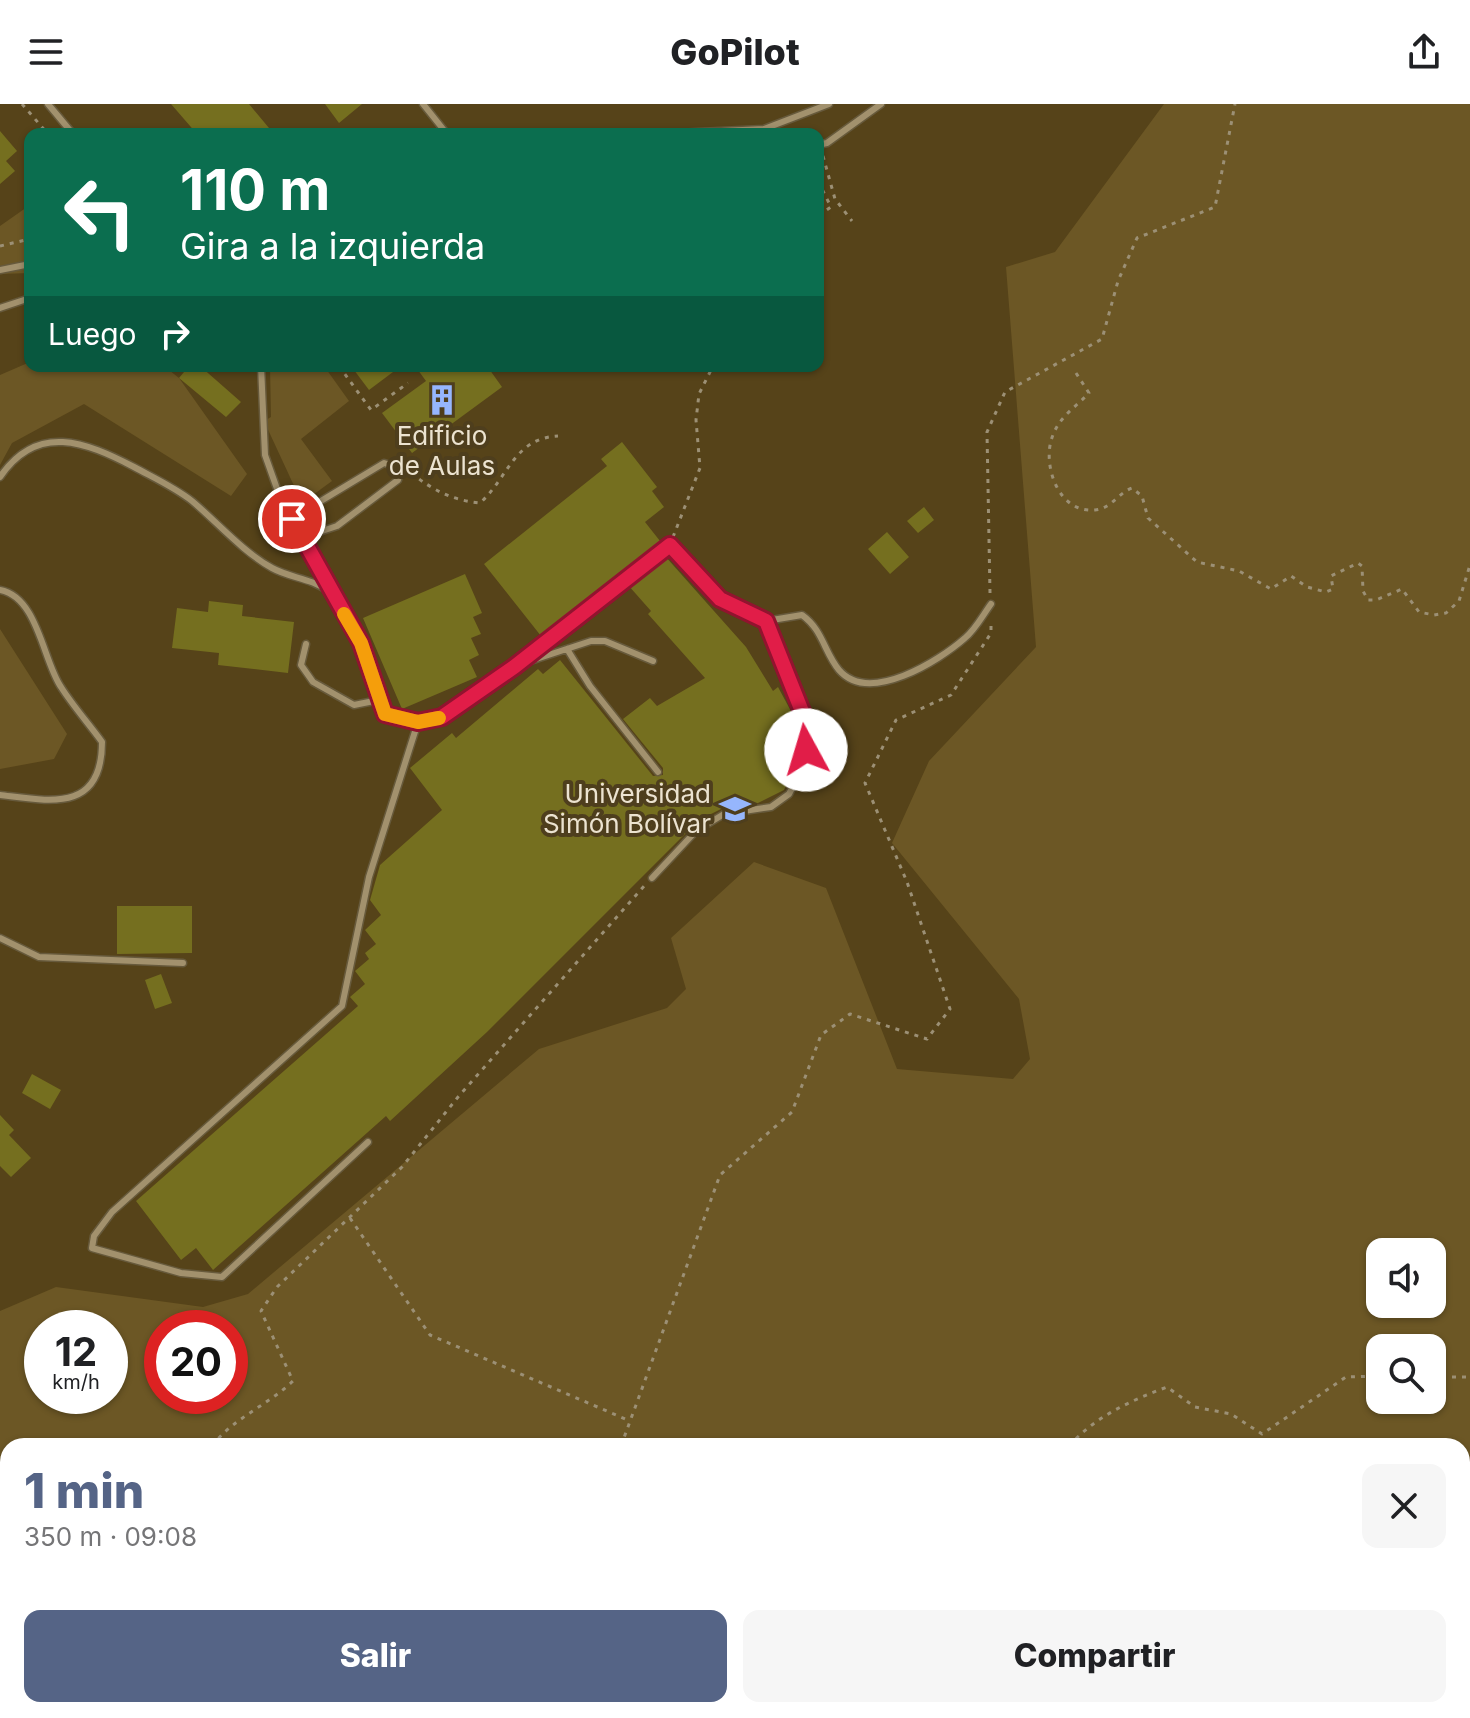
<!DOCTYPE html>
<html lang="es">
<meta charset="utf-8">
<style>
:root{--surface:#fff;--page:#f6f6f6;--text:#202124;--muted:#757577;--accent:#556486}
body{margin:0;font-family:Inter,sans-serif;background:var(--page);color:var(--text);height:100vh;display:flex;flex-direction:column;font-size:30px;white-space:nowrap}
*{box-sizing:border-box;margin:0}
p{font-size:26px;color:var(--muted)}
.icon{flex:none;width:44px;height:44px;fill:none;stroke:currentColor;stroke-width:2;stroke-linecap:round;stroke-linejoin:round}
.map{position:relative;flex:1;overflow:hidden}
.drawer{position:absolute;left:0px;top:1334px;width:1470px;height:280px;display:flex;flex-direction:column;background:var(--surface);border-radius:24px 24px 0 0;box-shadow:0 2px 6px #0004}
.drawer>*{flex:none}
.top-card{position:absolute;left:24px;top:24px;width:800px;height:244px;border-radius:16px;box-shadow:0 2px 6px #0004;background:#0b6e4f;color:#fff;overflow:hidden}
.controls{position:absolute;left:1366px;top:1134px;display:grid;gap:16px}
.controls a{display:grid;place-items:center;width:80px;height:80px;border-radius:16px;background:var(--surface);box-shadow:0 2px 6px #0004;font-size:40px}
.speed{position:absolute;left:24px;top:1206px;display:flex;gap:16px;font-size:40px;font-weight:700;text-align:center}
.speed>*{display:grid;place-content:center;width:104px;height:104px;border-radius:50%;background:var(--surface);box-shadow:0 2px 6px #0004;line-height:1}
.speed small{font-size:20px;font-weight:400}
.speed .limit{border:12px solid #d22;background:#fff;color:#111}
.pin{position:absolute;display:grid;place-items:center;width:68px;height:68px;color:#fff;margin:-34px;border:4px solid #fff;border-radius:50%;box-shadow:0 2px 8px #0007}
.me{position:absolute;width:88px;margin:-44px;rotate:354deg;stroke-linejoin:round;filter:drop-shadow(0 0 6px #0008)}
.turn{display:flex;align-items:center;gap:28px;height:168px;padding:0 24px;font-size:36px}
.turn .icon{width:104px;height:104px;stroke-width:2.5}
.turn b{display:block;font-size:56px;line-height:68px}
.then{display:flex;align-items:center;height:76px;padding:0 24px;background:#0003;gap:16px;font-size:30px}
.round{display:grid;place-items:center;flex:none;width:84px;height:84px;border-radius:16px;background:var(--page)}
.head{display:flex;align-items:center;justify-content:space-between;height:136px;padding:0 24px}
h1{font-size:48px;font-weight:800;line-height:60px;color:var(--accent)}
.action{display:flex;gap:16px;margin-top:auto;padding:16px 24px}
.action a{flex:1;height:92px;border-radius:16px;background:var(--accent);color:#fff;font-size:32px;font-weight:800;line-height:92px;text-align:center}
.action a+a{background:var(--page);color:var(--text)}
header{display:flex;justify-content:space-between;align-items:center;height:104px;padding:0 24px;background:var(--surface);font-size:36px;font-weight:800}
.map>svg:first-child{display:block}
.built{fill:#564319;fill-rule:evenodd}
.green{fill:#6c5725;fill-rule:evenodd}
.building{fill:#756f1f}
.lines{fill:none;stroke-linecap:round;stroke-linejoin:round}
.service-casing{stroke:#675a3c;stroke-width:9}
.path{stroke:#9c9075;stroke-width:3;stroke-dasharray:4 6;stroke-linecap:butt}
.service{stroke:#a2916d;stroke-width:6}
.route-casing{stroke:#92132f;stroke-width:20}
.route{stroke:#e11d48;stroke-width:14}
.slow{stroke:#f59e0b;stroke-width:14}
.labels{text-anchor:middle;stroke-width:8;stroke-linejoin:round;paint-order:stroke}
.poi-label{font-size:26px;fill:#ece3d0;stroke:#4e3e1d}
</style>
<header><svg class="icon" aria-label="menu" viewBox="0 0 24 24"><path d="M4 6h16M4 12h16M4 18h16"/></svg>GoPilot<svg class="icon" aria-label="share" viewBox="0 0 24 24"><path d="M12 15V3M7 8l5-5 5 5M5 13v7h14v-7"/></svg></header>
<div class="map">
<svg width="1470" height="1614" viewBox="0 0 1470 1614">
<rect width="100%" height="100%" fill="#4e3e1d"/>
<path class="built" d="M0 0H1470V1296L1239 1342H8V1600L0 1603ZM30 30H818V262H30ZM1380 1148H1432V1200H1380ZM42 1224H110V1292H42ZM162 1224H230V1292H162ZM1380 1244H1432V1296H1380Z"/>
<path class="green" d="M1164 0H1470V1614H0V1207L56 1183 203 1203 248 1190 539 945 667 904 686 885 671 834 754 758 826 784 897 965 1013 975 1030 955 1019 895 892 739 929 657 1036 543 1006 163 1055 148ZM1432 1148V1200H1380V1148ZM110 1224V1292H42V1224ZM230 1224V1292H162V1224ZM1432 1244V1296H1380V1244ZM1462 1342V1606H8V1342Z
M30 101V169L0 170V122Z
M30 258V262H164L179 274 247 370 231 392 84 300 12 339 0 361V271Z
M270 262H324L349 297 301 335 332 377 302 399 264 317 271 313Z
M0 525 67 630 54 655 0 665Z"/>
<path class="building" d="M171 0H249L274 30H197Z
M325 0H362L339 19Z
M0 27 17 47 6 57 15 67 0 80Z
M189 262H200L241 298 226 313 179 274Z
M351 262H401L369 286Z
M415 262H487L502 283 412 349 382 309 426 277Z
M622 338 657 383 652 387 664 403 645 418 660 437 658 443 541 532 484 460 607 362 601 355Z
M924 403 934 416 918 429 907 417Z
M887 428 909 453 890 470 868 445Z
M665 452 746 543 773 587 778 583 792 609 784 613 802 630 795 663 784 686 758 699 723 704 699 716 487 928 390 1017 386 1012 213 1166 196 1144 181 1156 136 1097 358 902 350 893 365 880 355 867 369 855 365 849 376 840 365 826 381 811 370 796 380 761 442 706 410 664 452 629 456 634 538 565 543 570 560 556 653 672 663 671V664L623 615 650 594 657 602 705 574 648 510 651 507 628 481Z
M465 470 482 509 473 513 481 530 471 534 479 551 469 556 477 573 402 605 363 514Z
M209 497 243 501 242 512 294 518 288 569 218 561 219 549 172 544 177 504 208 508Z
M117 802H192V849L117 850Z
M161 870 172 899 155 905 145 876Z
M32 970 61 986 50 1005 22 989Z
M0 1011 14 1026 9 1031 31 1054 11 1073 0 1062Z"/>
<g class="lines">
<defs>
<path id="service" d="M48 0 73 30
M423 0 447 30
M656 30 764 25 829 0
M818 41 827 39 881 0
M0 166 30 160
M0 204 30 194
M261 262 265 351 281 396 361 539 385 610 418 618 442 613 514 563 670 441 720 495 766 517 809 625 799 671 789 690 771 703 724 710 696 727 652 774
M0 373C37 318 86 338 134 363 154 374 174 383 192 397 217 418 243 448 272 464 290 474 311 474 328 487
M292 415 316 429 337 422 398 376 400 364 384 359 301 409V421
M0 486C38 493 43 557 61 583 73 602 89 620 102 638 102 709 50 697 0 691
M766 517 802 511C823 526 824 548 839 566 869 601 939 557 965 534 975 526 983 511 991 500
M306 540 301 561 313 578 354 601 379 596
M567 545 590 582 658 668
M521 560 591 537H605L653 557
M0 834 39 853 183 859
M368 1038 222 1173 181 1169 92 1144 94 1132 112 1108 342 902 369 773 418 618"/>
</defs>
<use href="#service" class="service-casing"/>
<path class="path" d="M22 0 48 30
M823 52 835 95 852 117
M818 77 831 103 818 112
M0 142 30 135
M339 262 371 306 408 279
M1076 269 1089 289C1076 303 1060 312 1053 331 1041 359 1058 410 1095 406 1111 405 1118 389 1132 384L1142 392 1148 414 1197 458 1239 467 1271 485 1291 472 1307 483 1326 488 1333 485 1331 472 1358 459 1362 462 1363 487 1368 496H1376L1402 485 1419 508 1434 511 1446 509 1459 497 1470 461
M411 369C433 386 451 396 480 399 508 374 514 334 558 332
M673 433 700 364 696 316 699 290 713 262
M990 489 987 328 1005 288 1102 235 1118 177 1137 134 1215 103 1235 0
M350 1114 430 1231 630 1317
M1432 1273H1470
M212 1342C232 1315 268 1301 293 1277L261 1207 277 1183 402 1063 458 993 645 781
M621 1342 720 1071 792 1008 821 931 850 910 927 935 950 905 907 778 865 679 896 616 951 591 991 529V521
M1069 1342C1096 1312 1130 1297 1167 1283L1195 1303 1231 1310 1262 1330 1346 1273 1380 1272
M109 1606 123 1614
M312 1606 319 1614
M202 1614 228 1606
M500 1614 504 1606
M599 1614 602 1606"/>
<use href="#service" class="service"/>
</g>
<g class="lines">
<defs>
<path id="route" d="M292 415 361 539 385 610 418 618 442 613 514 563 670 441 720 495 766 517 809 625 806 646"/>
</defs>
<use href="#route" class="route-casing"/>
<use href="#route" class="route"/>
<path class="slow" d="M344 510 361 539 385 610 418 618 439 614"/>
</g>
<defs>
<symbol id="building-bare" viewBox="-9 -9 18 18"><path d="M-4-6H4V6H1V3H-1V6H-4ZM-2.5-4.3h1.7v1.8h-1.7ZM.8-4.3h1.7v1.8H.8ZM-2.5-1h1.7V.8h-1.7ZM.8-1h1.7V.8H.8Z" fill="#96b6fd" stroke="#4e3e1d" stroke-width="2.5" paint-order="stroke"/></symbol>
<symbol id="university-bare" viewBox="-9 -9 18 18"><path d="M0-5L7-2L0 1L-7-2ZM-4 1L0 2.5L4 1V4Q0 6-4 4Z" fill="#96b6fd" stroke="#4e3e1d" stroke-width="2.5" paint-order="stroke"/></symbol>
</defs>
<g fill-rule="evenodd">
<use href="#building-bare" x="420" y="274" width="44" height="44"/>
<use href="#university-bare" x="713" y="683" width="44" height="44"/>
</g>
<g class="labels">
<g class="poi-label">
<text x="442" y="341">Edificio<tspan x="442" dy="30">de Aulas</tspan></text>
<text x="711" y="699" text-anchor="end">Universidad<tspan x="711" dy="30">Simón Bolívar</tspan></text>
</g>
</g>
</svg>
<div class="controls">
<a><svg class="icon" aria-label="sound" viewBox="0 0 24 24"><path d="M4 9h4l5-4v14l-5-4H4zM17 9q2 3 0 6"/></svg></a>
<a><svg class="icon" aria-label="search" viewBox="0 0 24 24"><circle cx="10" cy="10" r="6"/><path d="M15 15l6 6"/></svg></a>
</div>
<div class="speed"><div>12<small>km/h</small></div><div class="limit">20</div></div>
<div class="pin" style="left:292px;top:415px;background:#d93025"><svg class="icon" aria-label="arrive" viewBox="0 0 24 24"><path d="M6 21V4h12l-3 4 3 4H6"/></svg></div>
<svg class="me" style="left:806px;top:646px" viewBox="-20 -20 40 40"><circle r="19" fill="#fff"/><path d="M0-13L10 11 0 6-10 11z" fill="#e11d48"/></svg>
<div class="top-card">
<div class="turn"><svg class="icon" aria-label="left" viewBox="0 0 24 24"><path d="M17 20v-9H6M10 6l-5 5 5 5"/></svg><div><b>110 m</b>Gira a la izquierda</div></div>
<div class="then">Luego<svg class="icon" aria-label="right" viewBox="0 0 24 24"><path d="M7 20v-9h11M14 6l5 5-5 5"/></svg></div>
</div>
<section class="drawer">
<div class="head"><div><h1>1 min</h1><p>350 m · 09:08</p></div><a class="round"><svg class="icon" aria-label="close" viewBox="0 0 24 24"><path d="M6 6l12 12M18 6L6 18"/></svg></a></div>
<div class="action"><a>Salir</a><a>Compartir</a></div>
</section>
</div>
